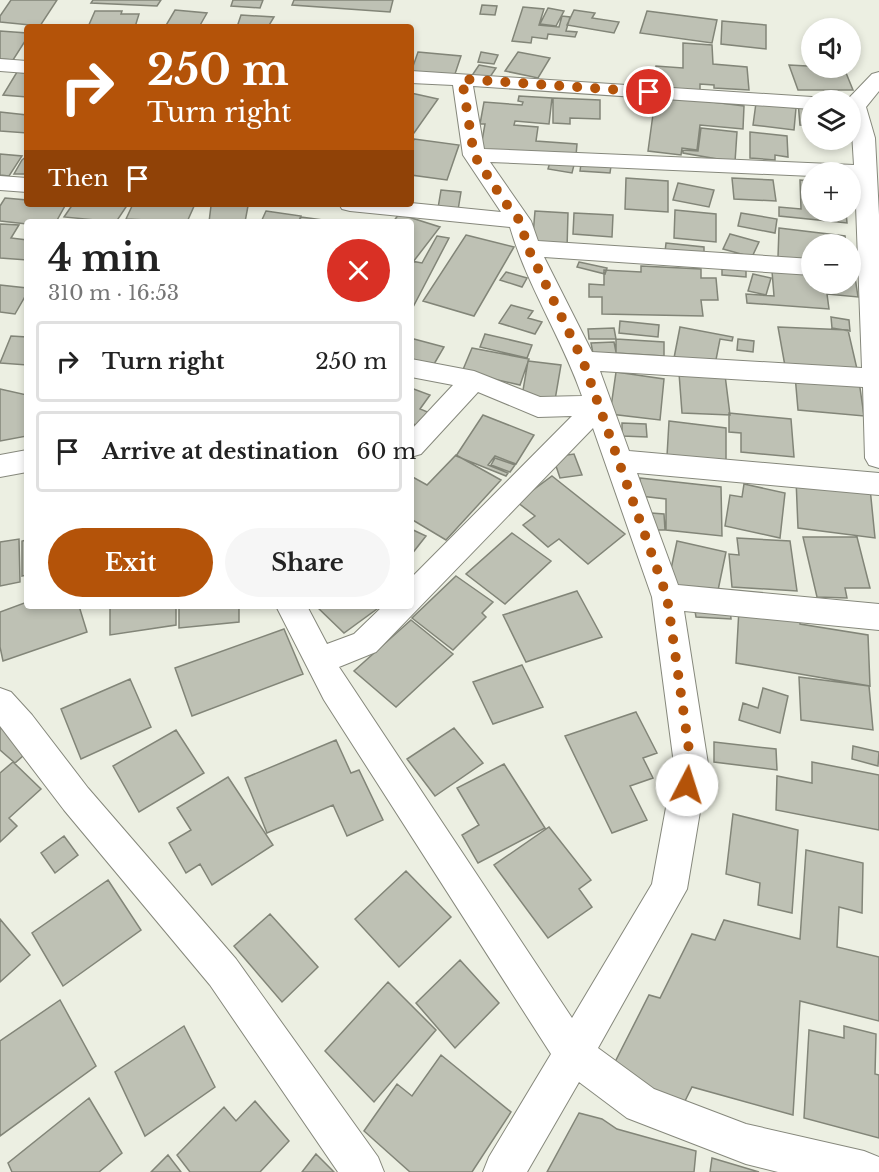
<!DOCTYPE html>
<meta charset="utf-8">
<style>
:root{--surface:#fff;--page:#f6f6f6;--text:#222;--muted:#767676;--line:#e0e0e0;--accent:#b45309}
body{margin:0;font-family:"Libre Baskerville",serif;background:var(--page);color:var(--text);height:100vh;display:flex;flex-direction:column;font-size:22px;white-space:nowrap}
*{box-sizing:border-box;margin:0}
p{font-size:20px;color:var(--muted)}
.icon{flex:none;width:33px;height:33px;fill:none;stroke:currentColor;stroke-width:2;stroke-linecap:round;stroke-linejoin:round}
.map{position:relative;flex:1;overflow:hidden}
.sheet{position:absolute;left:24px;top:219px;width:390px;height:390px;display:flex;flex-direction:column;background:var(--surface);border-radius:6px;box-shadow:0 3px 9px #0003}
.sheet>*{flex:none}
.hud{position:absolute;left:24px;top:24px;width:390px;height:183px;border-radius:6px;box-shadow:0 3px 9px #0003;background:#b45309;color:#fff;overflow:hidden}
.tools{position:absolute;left:801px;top:18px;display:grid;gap:12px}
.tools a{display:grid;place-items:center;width:60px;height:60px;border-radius:50%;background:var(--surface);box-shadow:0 3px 9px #0003;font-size:30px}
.pin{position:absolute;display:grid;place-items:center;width:51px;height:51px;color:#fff;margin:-26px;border:3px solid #fff;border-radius:50%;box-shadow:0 2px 6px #0007}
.me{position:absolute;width:66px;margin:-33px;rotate:5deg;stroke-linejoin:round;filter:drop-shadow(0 0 4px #0008)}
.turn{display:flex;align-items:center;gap:21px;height:126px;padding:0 24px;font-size:27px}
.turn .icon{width:78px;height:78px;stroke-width:2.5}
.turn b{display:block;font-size:42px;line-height:51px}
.then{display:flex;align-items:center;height:57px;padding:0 24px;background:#0003;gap:12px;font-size:22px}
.round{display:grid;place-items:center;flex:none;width:63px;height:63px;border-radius:32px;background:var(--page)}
.overview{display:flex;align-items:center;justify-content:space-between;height:102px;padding:0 24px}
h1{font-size:36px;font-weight:700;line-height:45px}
.action{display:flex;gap:12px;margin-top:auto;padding:12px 24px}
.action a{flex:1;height:69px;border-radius:36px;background:var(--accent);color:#fff;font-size:24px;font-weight:700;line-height:69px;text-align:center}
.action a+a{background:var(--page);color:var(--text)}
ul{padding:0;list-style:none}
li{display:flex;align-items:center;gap:18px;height:81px;margin:0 12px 9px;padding:0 12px;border:3px solid var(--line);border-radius:6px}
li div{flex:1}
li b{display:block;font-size:22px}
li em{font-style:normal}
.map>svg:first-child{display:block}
.building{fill:#bec1b4;stroke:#828578;stroke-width:1.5}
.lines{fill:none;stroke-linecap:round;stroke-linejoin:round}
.minor-casing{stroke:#86887c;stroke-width:2}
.minor{fill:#fff;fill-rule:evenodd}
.route{stroke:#b45309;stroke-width:10;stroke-dasharray:0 18}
</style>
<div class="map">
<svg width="879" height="1172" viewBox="0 0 879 1172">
<rect width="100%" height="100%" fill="#ecefe2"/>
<path class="building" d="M11 0H57L40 26 0 22V16Z
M93 0H161L157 6 91 3Z
M233 0H263L260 8 231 6Z
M294 0H393L390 12 292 5Z
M482 5 497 6 495 15 480 14Z
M523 7 544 9 539 25 559 27 562 16 570 17 566 31 577 32 575 37 548 34 547 39 532 37 531 43 512 41Z
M548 8 564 11 556 26 540 24Z
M175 10 207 13 199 27H165Z
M574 10 595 13 592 18 619 22 614 33 567 25Z
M95 11H122L121 14H139L135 27H88Z
M647 11 717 20 712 43 640 33Z
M241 15 274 17 268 27H237Z
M722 21 766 25V49L721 44Z
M0 31 27 33V38L13 60 0 59Z
M683 43 712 45 713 64 747 67 749 90 714 88V85L700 84V91L640 87V82L655 83 656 66 683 68Z
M418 52 461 56 454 77 411 72Z
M481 52 498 55 494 64 478 62Z
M518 52 550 58 538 78 505 71Z
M479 65 496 68 488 80 471 77Z
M789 65 844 68 853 90H798Z
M17 72 27 73V97L3 95Z
M411 93 438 99 414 133H411Z
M519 96 552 98 549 124 515 121 514 125 538 127 536 141 577 144 576 156 480 152 485 124H480L484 102 522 105 523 102 518 101Z
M664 96 744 106 743 129 700 125 697 150 682 148 681 155 648 151 654 107 663 108Z
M553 98 600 100V119L570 118V124L553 123Z
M798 102 812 103V126L800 125Z
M756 103 796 108 794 130 753 125Z
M0 112 27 115V133L0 131Z
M701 128 737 132 735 162 683 153V150L698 151Z
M750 132 787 136 788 157 775 155V160L750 158Z
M414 139 459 145 447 180 411 175V148Z
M0 154 22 156 9 176 0 175Z
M27 156V174H14L22 160Z
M550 162 574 165 572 173 548 169Z
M581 164 611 166 610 173 580 171Z
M626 178 668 181V212L625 209Z
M732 178 773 180 776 201 734 199Z
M800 180 812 181V212H846L847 223 779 216V207L801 209Z
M678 183 714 190 709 207 673 200Z
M441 190 461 192 458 210 438 208Z
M5 198 27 200V204H66L56 222 27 224 0 221V206Z
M73 204H128L116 222 64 217Z
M133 204H195L187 222 126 219Z
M211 206H248L245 222H209Z
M675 210 716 214V242L674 238Z
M266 211 301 216 298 222H261Z
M535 211 568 213 567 249 532 247Z
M574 213 613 215 612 237 573 234Z
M741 213 777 219 775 233 738 226Z
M399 214 440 227 413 262 411 261V222H393Z
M301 217 338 222H299Z
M0 224 19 225 11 238 27 240V260L0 258Z
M779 228 845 236 846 244H812V261L778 257Z
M730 234 759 242 752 257 723 249Z
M466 235 514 247 474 316 423 301Z
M437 236 449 238 411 311V261L422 263Z
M666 243 704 247V256L665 252Z
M579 262 607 268 605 274 577 267Z
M641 266 701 269V278H716L718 300H701L703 316 602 314V297H589V284L604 285V270L641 272Z
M722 268 746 270V277L722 275Z
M772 271 812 274V284H850V277H855L858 297 827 294 829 309 747 303 746 294 774 296Z
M506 272 527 278 522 287 500 280Z
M753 274 771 278 766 295 748 291Z
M0 285 27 288V293L15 314 0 312Z
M511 305 533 311 528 318 542 322 535 334 499 323Z
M831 317 849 320 850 331 832 328Z
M620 321 659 325 658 337 619 333Z
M680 327 733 337 732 341 720 339 715 365 674 358Z
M778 327 848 330 857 369 785 366Z
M614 328 616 339H589L588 329Z
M485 334 532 345 527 358 480 347Z
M11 336 27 337V365L0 363Z
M414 339 444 347 430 371 411 365V343Z
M616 339 664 342V356L616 353Z
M738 339 754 341 753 352 737 350Z
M614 342 617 357 594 359 591 343Z
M472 348 529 359 520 385 462 372Z
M528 361 561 365 555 400 522 396Z
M616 372 664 379 660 420 610 414Z
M679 373 725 375 730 415 682 413Z
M795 375 859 381 864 416 798 410Z
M411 388 430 395 420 409 435 415 425 429 411 423Z
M0 389 27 395V436L0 441Z
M729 413 791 419 794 457 741 452V433L729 432Z
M483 415 534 435 516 464 495 456 488 465 508 473 506 476 456 456Z
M669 421 726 428V463L667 456Z
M622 423 646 424 647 437 622 436Z
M574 454 582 475 560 478 553 457Z
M456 455 501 480 446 540 411 519V476L427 485Z
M495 458 515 465 510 472 491 465Z
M552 476 625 534 588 564 559 539 548 547 523 525 535 516 517 502Z
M640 478 721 487 722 536 666 530V499L640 496Z
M796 479 870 488 875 538 798 528Z
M744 484 785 493 780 538 725 526 730 495 742 497Z
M651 513 664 514 665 530H652Z
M411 529 426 536 411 555Z
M512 533 551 561 505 604 466 574Z
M803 537H857L870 588H845L847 598 817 597Z
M737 538 790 541 797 591 732 587 729 554 739 555Z
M19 539 20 582 0 586V542Z
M27 540V575L22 576V541Z
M677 541 726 552 717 595 668 583Z
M456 576 493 602 482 613 486 617 453 650 412 618Z
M577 591 602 637 526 662 503 615Z
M27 602V606H79L87 632 3 661 0 647V612Z
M694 605 730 607 731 619 696 617Z
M110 606H176V625L110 635Z
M179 606H239V622L179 628Z
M316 606H381L344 633Z
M739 609 800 619V624L868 635 870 686 736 663Z
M411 620 453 654 396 707 354 671Z
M284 629 303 674 192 716 175 668Z
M522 665 543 707 493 724 473 682Z
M799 677 869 686 873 730 801 720Z
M130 679 151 727 81 759 61 709Z
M763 688 788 696 780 733 739 720 743 703 758 708Z
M636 712 657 753 643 758 653 778 630 786 647 820 612 833 565 736Z
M0 720 33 747 15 763 0 750Z
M454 728 483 763 435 796 407 759Z
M176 730 204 773 139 812 113 766Z
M336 740 351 773 359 770 383 820 347 836 333 805 267 833 245 778Z
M714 742 776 749 777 770 714 762Z
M853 746 879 752 878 766 852 759Z
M13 762 41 789 9 818 17 826 0 842V773Z
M812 762 879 775V830L776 810 777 776 812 783Z
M504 764 545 828 478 863 462 835 479 825 457 788Z
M228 777 273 845 212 885 200 864 186 873 169 843 191 830 177 808Z
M733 814 798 830 792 913 758 905 760 883 726 874Z
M549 827 591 880 579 889 592 907 548 938 494 865Z
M64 836 78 855 55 873 41 853Z
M806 850 863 863 862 913 839 907 837 947 879 957V1021L800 1001 793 1115 692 1087 684 1103 667 1099 614 1064 649 995 660 998 692 934 715 940 724 920 800 939Z
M406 871 451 917 399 967 355 919Z
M108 880 141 930 63 986 32 933Z
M270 914 318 967 282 1002 234 946Z
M0 919 30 955 0 982Z
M460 960 499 1003 455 1048 416 1003Z
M388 982 436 1030 374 1102 325 1051Z
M60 1000 96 1066 0 1136V1041Z
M184 1026 215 1087 145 1136 115 1072Z
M844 1026 876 1034 875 1074 879 1075V1138L804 1118 809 1030 844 1038Z
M441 1055 511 1112 472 1172H410L364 1131 397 1084 412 1096Z
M89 1098 122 1153 99 1172H12L8 1163Z
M255 1101 289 1141 260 1172H190L177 1155 224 1107 236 1121Z
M579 1113 602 1119 617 1129 696 1151 694 1172H547Z
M316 1154 334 1172H302Z
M168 1155 181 1172H151Z
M712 1158 759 1172H710Z"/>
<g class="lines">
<defs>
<path id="minor" d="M0 59 27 61V73L0 71Z
M411 71 812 97 821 100H812V109L473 86 484 149 854 165 850 100H847L872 74 879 72V91L866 107 875 138 879 215V468L869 465 865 458 863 387 600 371 629 451 879 473V495L637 473 678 585 879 604V630L684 611 708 764 687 889 598 1048 654 1089 746 1124 864 1151 879 1157V1172H778L746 1164 627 1118 579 1082 527 1172H483L489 1157 551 1054 324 700 276 606H307L327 644 354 634 383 606H411V578L572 416 538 417 478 392 421 454 411 457V430L453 385 411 377V359L474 371 540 397 582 396C562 338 527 286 510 227L350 211 342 209 339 204 411 203 501 212 463 155 453 85 411 83ZM490 162 812 176V172H850V178H855L862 368 592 352 544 257 812 275V259L538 241 531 221ZM593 428 652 597 674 764 652 884 572 1018 339 667 376 652Z
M0 176 27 178V192L0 190Z
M27 450V472L0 477V455Z
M0 688 11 692 32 715 88 788 236 959 378 1157 384 1172H338L210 985 64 810 0 726Z"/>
</defs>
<use href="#minor" class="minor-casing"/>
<use href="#minor" class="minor"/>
</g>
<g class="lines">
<path class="route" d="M649 92 462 79 474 155 504 201 520 221 528 248 583 361 667 597 691 764 687 785"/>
</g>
</svg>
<div class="tools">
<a><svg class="icon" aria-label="sound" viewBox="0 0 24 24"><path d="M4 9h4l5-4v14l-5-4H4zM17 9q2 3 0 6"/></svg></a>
<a><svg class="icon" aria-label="layers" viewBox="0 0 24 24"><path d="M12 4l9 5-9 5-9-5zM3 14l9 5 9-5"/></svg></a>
<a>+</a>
<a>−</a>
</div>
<div class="pin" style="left:649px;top:92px;background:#d93025"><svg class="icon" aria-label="arrive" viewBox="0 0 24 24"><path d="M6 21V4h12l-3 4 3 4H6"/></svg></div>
<svg class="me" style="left:687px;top:785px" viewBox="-20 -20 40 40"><circle r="19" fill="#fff"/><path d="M0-13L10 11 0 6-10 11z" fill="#b45309"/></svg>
<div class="hud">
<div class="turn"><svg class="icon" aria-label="right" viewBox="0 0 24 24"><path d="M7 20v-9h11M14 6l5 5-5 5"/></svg><div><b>250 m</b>Turn right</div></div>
<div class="then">Then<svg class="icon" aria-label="arrive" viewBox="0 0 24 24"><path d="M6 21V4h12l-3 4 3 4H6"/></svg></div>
</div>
<section class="sheet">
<div class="overview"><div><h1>4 min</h1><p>310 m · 16:53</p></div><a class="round" style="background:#d93025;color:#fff"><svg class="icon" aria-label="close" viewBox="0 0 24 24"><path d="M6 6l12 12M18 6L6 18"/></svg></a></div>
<ul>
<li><svg class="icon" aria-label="right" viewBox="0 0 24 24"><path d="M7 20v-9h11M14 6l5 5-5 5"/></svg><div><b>Turn right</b></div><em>250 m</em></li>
<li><svg class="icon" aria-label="arrive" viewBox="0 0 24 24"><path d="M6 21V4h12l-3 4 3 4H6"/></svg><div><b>Arrive at destination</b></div><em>60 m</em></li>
</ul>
<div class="action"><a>Exit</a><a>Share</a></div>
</section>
</div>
